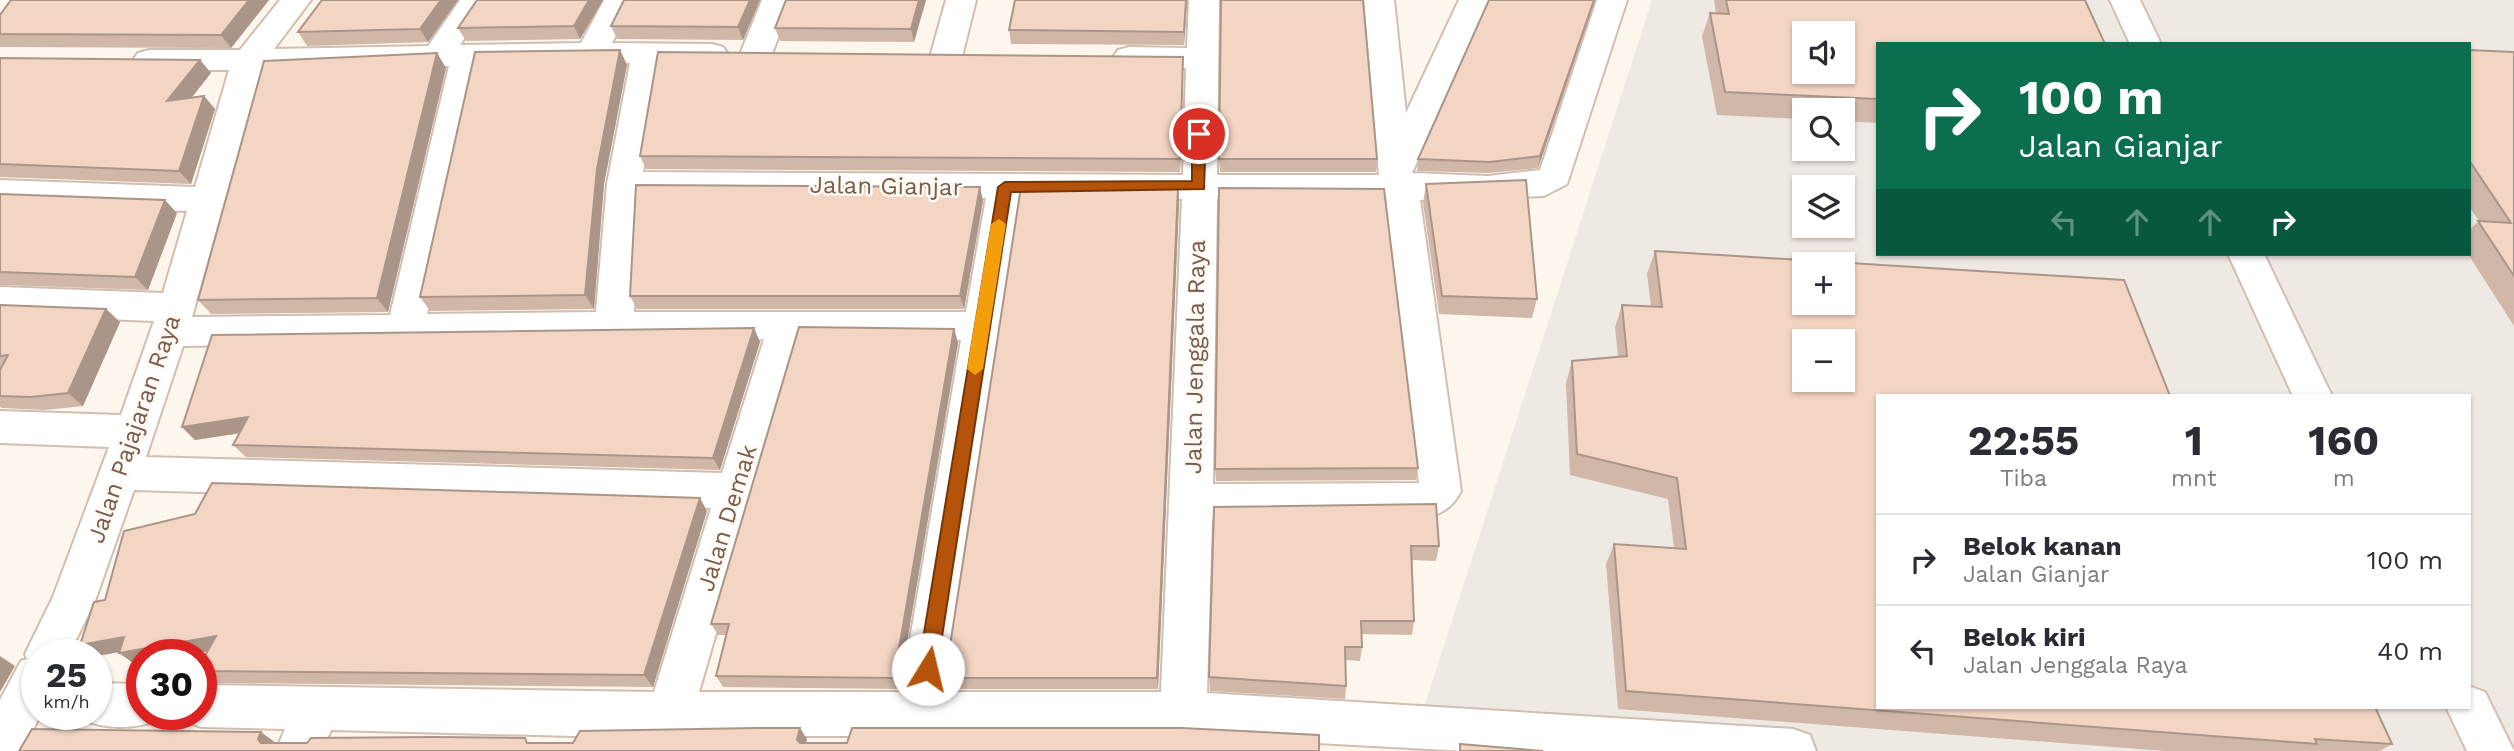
<!DOCTYPE html>
<html lang="id">
<meta charset="utf-8">
<style>
:root{--surface:#fff;--page:#f2f2f3;--text:#2b2b33;--muted:#7c7c81;--line:#e1e1e2}
body{margin:0;font-family:"Work Sans",sans-serif;background:var(--page);color:var(--text);height:100vh;display:flex;flex-direction:column;font-size:26px;white-space:nowrap}
*{box-sizing:border-box;margin:0}
p{font-size:23px;color:var(--muted)}
.icon{flex:none;width:38px;height:38px;fill:none;stroke:currentColor;stroke-width:2;stroke-linecap:round;stroke-linejoin:round}
.map{position:relative;flex:1;overflow:hidden}
.details{position:absolute;left:1876px;top:394px;width:595px;height:315px;display:flex;flex-direction:column;background:var(--surface);border-radius:0px;box-shadow:0 2px 5px #0004}
.details>*{flex:none}
.banner{position:absolute;left:1876px;top:42px;width:595px;height:214px;border-radius:0px;box-shadow:0 2px 5px #0004;background:#0b6e4f;color:#fff;overflow:hidden}
.buttons{position:absolute;left:1792px;top:21px;display:grid;gap:14px}
.buttons a{display:grid;place-items:center;width:63px;height:63px;border-radius:0px;background:var(--surface);box-shadow:0 2px 5px #0004;font-size:35px}
.speed{position:absolute;left:21px;top:639px;display:flex;gap:14px;font-size:35px;font-weight:700;text-align:center}
.speed>*{display:grid;place-content:center;width:91px;height:91px;border-radius:50%;background:var(--surface);box-shadow:0 2px 5px #0004;line-height:1}
.speed small{font-size:18px;font-weight:400}
.speed .limit{border:10px solid #d22;background:#fff;color:#111}
.pin{position:absolute;display:grid;place-items:center;width:60px;height:60px;color:#fff;margin:-30px;border:4px solid #fff;border-radius:50%;box-shadow:0 2px 7px #0007}
.me{position:absolute;width:77px;margin:-38px;rotate:9deg;stroke-linejoin:round;filter:drop-shadow(0 0 5px #0008)}
.turn{display:flex;align-items:center;gap:24px;height:147px;padding:0 28px;font-size:32px}
.turn .icon{width:91px;height:91px;stroke-width:2.5}
.turn b{display:block;font-size:49px;line-height:60px}
.lanes{display:flex;align-items:center;height:66px;padding:0 28px;background:#0003;justify-content:center;gap:35px;direction:ltr}
.lanes .off{opacity:.35}
.eta{display:flex;justify-content:space-evenly;align-items:center;height:119px;text-align:center}
.eta b{font-size:42px;font-weight:700;line-height:49px}
ul{padding:0;list-style:none}
li{display:flex;align-items:center;gap:21px;height:91px;padding:0 28px;border-top:2px solid var(--line)}
li div{flex:1}
li b{display:block;font-size:26px}
li em{font-style:normal}
.map>svg:first-child{display:block}
.industrial{fill:#efe9e4;fill-rule:evenodd}
.lines{fill:none;stroke-linecap:round;stroke-linejoin:round}
.minor-casing{stroke:#d1beb0;stroke-width:4}
.minor{fill:#fff;fill-rule:evenodd}
.wall{fill:#d1b7a8}
.shaded-wall{fill:#aa9588}
.building{fill:#f3d5c3;stroke:#aa9588;stroke-width:2;fill-rule:evenodd}
.route{fill:#b45309;stroke:#753606;stroke-width:2}
.slow{fill:#f59e0b}
.labels{text-anchor:middle;stroke-width:5;stroke-linejoin:round;paint-order:stroke}
.street-label{font-size:24px;fill:#7a5c4d;stroke:#fffaf3}
</style>
<div class="map">
<svg width="2514" height="751" viewBox="0 0 2514 751">
<rect width="100%" height="100%" fill="#fdf6ec"/>
<path class="industrial" d="M1652 0H2514V751H1410ZM1804 33H1843V72H1804ZM1878 44H2469V254H1878ZM1804 110H1843V149H1804ZM1804 187H1843V226H1804ZM1804 264H1843V303H1804ZM1804 341H1843V380H1804ZM1878 396H2469V707H1878Z"/>
<g class="lines">
<defs>
<path id="minor" d="M280 0H311L274 49 428 46 460 0H490L460 45 581 43 604 0H634L612 43 712 44 723 47 728 54 723 61 712 64H662L643 172 1183 175 1186 68 1118 64 1113 57 1118 50 1129 47 1187 48 1189 0H1219L1217 175H1379L1364 0H1394L1406 113 1459 0H1489L1412 173 1488 176 1540 170 1597 0H1627L1567 184 1544 196 1420 200 1461 491C1453 506 1445 512 1429 517L1212 519 1207 693 1793 729 1810 735 1816 751H1466L1183 736H574L331 730 322 751H276L285 729 201 727 185 721 182 714H201V685L654 692 711 508 134 490 95 601 69 654H37V714H41L22 751H0V700L21 661 27 659 25 654 53 597 109 447 0 443V411L121 415 154 321 0 315V287L163 293 187 211 0 204V180L195 187 229 70H149L138 67 133 60 138 53 149 50H240ZM630 63 607 184 596 312 427 314 481 65ZM431 66H449L390 315 192 317 261 70ZM640 196 986 198 966 312H634ZM1021 198 1182 199 1161 692H946ZM1217 199 1385 200 1419 483 1213 484ZM802 338 961 340 901 692H699ZM764 339 722 473 146 457 183 346Z
M762 0H792L772 54 767 61 756 64 745 61 740 54Z
M946 0H976L962 57 957 64 946 67 935 64 930 57Z
M2110 0H2140L2161 44H2130Z
M2228 254H2264L2332 396H2293Z
M96 683 142 684V714H161L158 720C134 730 104 729 80 719L78 714H96Z
M2469 686 2485 692 2514 751H2467L2446 707H2469Z"/>
</defs>
<use href="#minor" class="minor-casing"/>
<use href="#minor" class="minor"/>
</g>
<path class="wall" d="M11 0H269L231 48 0 47V15Z
M458 0 428 42 307 46 298 32Z
M477 0H603L580 39 466 41 458 28Z
M624 0H760L743 40 617 39 611 26Z
M926 0 914 42 780 41 775 28Z
M1015 0H1187L1184 45 1011 44 1009 30Z
M1489 0H1595L1538 168 1488 173 1417 171 1418 159Z
M1714 0H2085L1878 44V123L1843 121V110H1804V119L1717 115 1702 36 1710 13H1716Z
M620 50 627 65 604 184 594 309 430 311 420 297Z
M2469 50 2514 52V326L2468 254H2469V230L2479 221 2469 206Z
M437 53 446 68 388 312 211 314 198 300Z
M1183 57V71L1180 172 646 169 640 156Z
M0 58 200 60 211 73 191 98 204 96 215 109 191 184 0 177Z
M1219 159H1377L1376 172H1220Z
M1426 184 1537 299 1532 318 1439 314 1423 203Z
M1178 188 1179 202 1158 689H949L945 678Z
M0 194 177 213 148 290 0 285Z
M983 201 964 309H637L630 296Z
M1655 251 1878 396 2392 744 2380 751H2165L1618 709 1606 564 1614 544 1674 548 1668 499 1570 475 1566 383 1572 361 1618 357 1615 327 1622 305 1651 306 1647 274Z
M0 305 106 309 120 322 83 406 45 410 2 408 0 407Z
M754 328 760 342 720 470 246 457 233 445 240 433 195 440 182 427Z
M954 329 958 343 899 689 723 687 716 676 726 635H718L711 624Z
M1418 468 1416 480 1216 481 1215 469Z
M1214 507 1439 546 1436 561 1412 560 1414 621 1412 635 1361 634 1362 647 1360 661 1346 660V686L1345 699 1210 691 1209 677Z
M707 511 653 687 213 683 201 674V663L207 652 142 654V664L136 665 119 653 120 652 97 656Z"/>
<path class="shaded-wall" d="M249 0H269L231 48 221 35Z
M441 0H458L428 42 420 29Z
M589 0H603L580 39 574 26Z
M750 0H760L743 40 738 27Z
M919 0H926L914 42 911 29Z
M1186 0H1187L1184 45V32Z
M1594 0H1595L1538 168 1540 156Z
M620 50 627 65 604 184 594 309 585 295 597 169Z
M437 53 446 68 388 312 377 298Z
M1183 57V71L1180 172V159Z
M200 60 211 73 178 115 167 101Z
M204 96 215 109 191 184 179 171Z
M980 187 983 201 964 309 960 296Z
M1178 188 1179 202 1158 689 1157 678Z
M165 200 177 213 148 290 135 277Z
M106 309 120 322 83 406 68 393Z
M754 328 760 342 720 470 713 458Z
M954 329 958 343 899 689 894 678Z
M248 417 261 430 195 440 182 427Z
M700 498 707 511 653 687 644 675Z
M216 636 231 647 192 654H142V664L136 665 119 653Z
M124 637 140 648 97 656 96 654H95L80 645Z
M0 656 15 666 0 692Z
M800 728 807 739 804 750 797 740Z
M261 732 276 743H261L258 739Z"/>
<path class="building" d="M11 0H249L221 35 0 34V15Z
M322 0H441L420 29 298 32Z
M477 0H589L574 26 458 28Z
M624 0H750L738 27 611 26Z
M786 0H919L911 29 775 28Z
M1015 0H1186L1184 32 1009 30Z
M1221 0H1363L1377 159H1219Z
M1489 0H1594L1540 156 1490 162 1418 159Z
M1726 0H2085L2105 44H1878V99L1725 92 1710 13 1729 14ZM1804 33H1843V72H1804Z
M620 50 597 169 585 295 420 297 475 52Z
M2469 50 2514 52V276L2478 221 2511 223 2469 160Z
M658 52 1183 57 1180 159 640 156Z
M437 53 377 298 198 300 264 61Z
M0 58 200 60 167 101 204 96 179 171 0 164Z
M1526 180 1537 299 1442 296 1426 184Z
M636 185 980 187 960 296H630Z
M1021 187 1178 188 1157 678H945Z
M1219 188 1384 189 1418 468 1215 469Z
M0 194 165 200 135 277 0 272Z
M1655 251 2124 280 2170 396H1878V707H2375L2392 744 2315 739 2317 744 1626 691 1614 544 1686 549 1677 478 1577 454 1572 361 1627 356 1622 305 1662 307ZM1804 264H1843V303H1804ZM1804 341H1843V380H1804Z
M0 305 106 309 68 393 31 397 0 396V370L8 355 0 356Z
M799 327 954 329 894 678 716 676 729 624H711Z
M754 328 713 458 233 445 248 417 182 427 212 335Z
M212 483 700 498 644 675 201 671V663L216 636 119 653 124 637 80 645 94 602 105 600 124 531 195 514Z
M1436 504 1439 546H1411L1414 621H1361L1362 647H1345L1346 686 1209 677 1214 507Z
M757 728H800L797 740 800 743H847L852 728H1182L1319 735V751H19L32 729 261 732 258 739 261 743H307L311 738 434 737 525 738 527 743H573L580 731Z
M1460 744 1543 751H1460Z"/>
<path class="route" d="M1199 130 1206 134 1204 189 1011 192 937 669 934 675 928 678 921 675 918 669 998 187 1005 182 1192 181V134Z"/>
<path class="slow" d="M999 219 1006 224 983 369 975 375 967 369 991 224Z"/>
<g class="labels">
<g class="street-label">
<text transform="translate(886 186) rotate(1)" y="8">Jalan Gianjar</text>
<text transform="translate(1195 357) rotate(-89)" y="8">Jalan Jenggala Raya</text>
<text transform="translate(134 429) rotate(-71)" y="8">Jalan Pajajaran Raya</text>
<text transform="translate(727 518) rotate(-73)" y="8">Jalan Demak</text>
</g>
</g>
</svg>
<div class="buttons">
<a><svg class="icon" aria-label="sound" viewBox="0 0 24 24"><path d="M4 9h4l5-4v14l-5-4H4zM17 9q2 3 0 6"/></svg></a>
<a><svg class="icon" aria-label="search" viewBox="0 0 24 24"><circle cx="10" cy="10" r="6"/><path d="M15 15l6 6"/></svg></a>
<a><svg class="icon" aria-label="layers" viewBox="0 0 24 24"><path d="M12 4l9 5-9 5-9-5zM3 14l9 5 9-5"/></svg></a>
<a>+</a>
<a>−</a>
</div>
<div class="speed"><div>25<small>km/h</small></div><div class="limit">30</div></div>
<div class="pin" style="left:1199px;top:134px;background:#d93025"><svg class="icon" aria-label="arrive" viewBox="0 0 24 24"><path d="M6 21V4h12l-3 4 3 4H6"/></svg></div>
<svg class="me" style="left:928px;top:669px" viewBox="-20 -20 40 40"><circle r="19" fill="#fff"/><path d="M0-13L10 11 0 6-10 11z" fill="#b45309"/></svg>
<div class="banner">
<div class="turn"><svg class="icon" aria-label="right" viewBox="0 0 24 24"><path d="M7 20v-9h11M14 6l5 5-5 5"/></svg><div><b>100 m</b>Jalan Gianjar</div></div>
<div class="lanes"><svg class="icon off" aria-label="left" viewBox="0 0 24 24"><path d="M17 20v-9H6M10 6l-5 5 5 5"/></svg><svg class="icon off" aria-label="ahead" viewBox="0 0 24 24"><path d="M12 20V5M6 11l6-6 6 6"/></svg><svg class="icon off" aria-label="ahead" viewBox="0 0 24 24"><path d="M12 20V5M6 11l6-6 6 6"/></svg><svg class="icon" aria-label="right" viewBox="0 0 24 24"><path d="M7 20v-9h11M14 6l5 5-5 5"/></svg></div>
</div>
<section class="details">
<div class="eta">
<div><b>22:55</b><p>Tiba</p></div>
<div><b>1</b><p>mnt</p></div>
<div><b>160</b><p>m</p></div>
</div>
<ul>
<li><svg class="icon" aria-label="right" viewBox="0 0 24 24"><path d="M7 20v-9h11M14 6l5 5-5 5"/></svg><div><b>Belok kanan</b><p>Jalan Gianjar</p></div><em>100 m</em></li>
<li><svg class="icon" aria-label="left" viewBox="0 0 24 24"><path d="M17 20v-9H6M10 6l-5 5 5 5"/></svg><div><b>Belok kiri</b><p>Jalan Jenggala Raya</p></div><em>40 m</em></li>
</ul>
</section>
</div>
